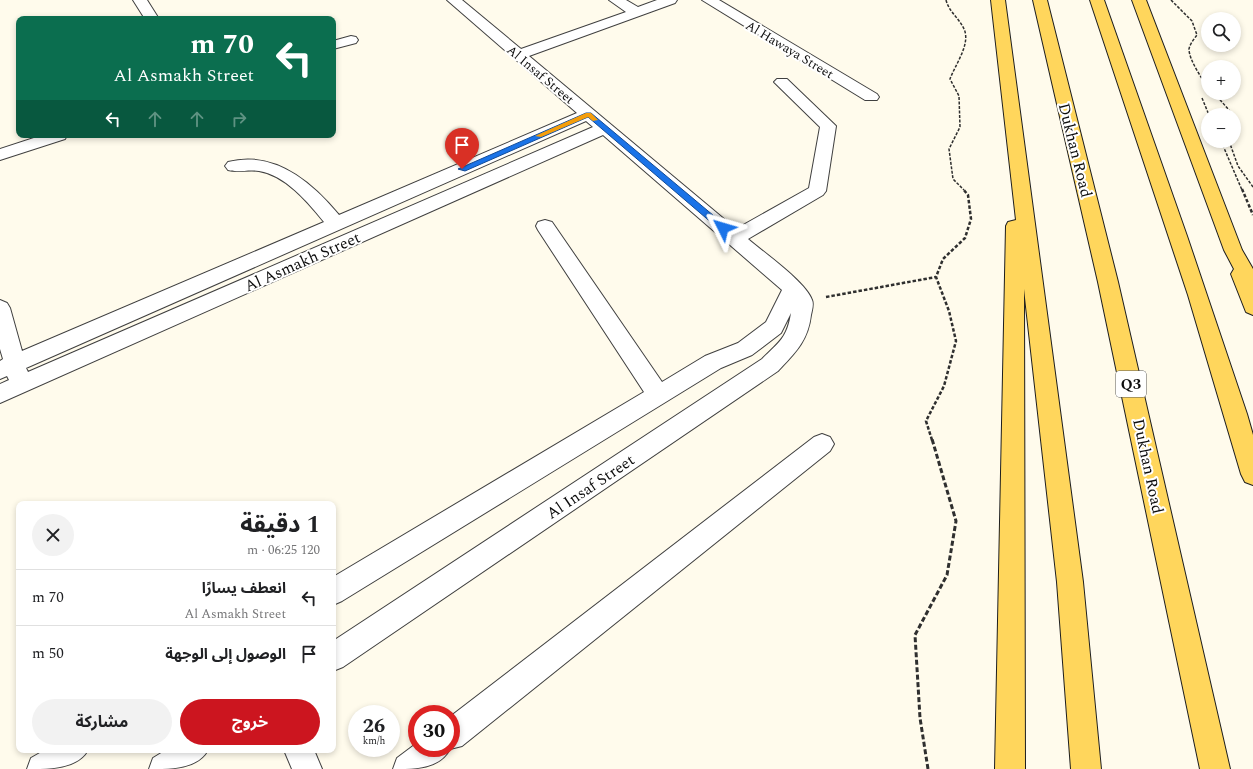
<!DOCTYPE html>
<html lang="ar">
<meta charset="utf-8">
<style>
:root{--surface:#fff;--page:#f2f2f2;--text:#202124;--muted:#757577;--line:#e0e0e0;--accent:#cc151f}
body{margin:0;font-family:Spectral,"Noto Sans Arabic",serif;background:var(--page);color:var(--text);direction:rtl;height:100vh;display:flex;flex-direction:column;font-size:15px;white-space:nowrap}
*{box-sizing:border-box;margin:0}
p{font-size:13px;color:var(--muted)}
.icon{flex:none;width:22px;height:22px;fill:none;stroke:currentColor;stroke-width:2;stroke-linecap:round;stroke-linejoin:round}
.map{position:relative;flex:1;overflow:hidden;direction:ltr}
.side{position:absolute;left:16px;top:501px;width:320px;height:252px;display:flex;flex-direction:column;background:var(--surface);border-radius:8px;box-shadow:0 2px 6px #0003;direction:rtl}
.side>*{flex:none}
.hud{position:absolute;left:16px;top:16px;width:320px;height:122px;border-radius:8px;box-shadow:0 2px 6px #0003;direction:rtl;background:#0b6e4f;color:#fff;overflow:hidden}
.fabs{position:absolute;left:1201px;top:12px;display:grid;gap:8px}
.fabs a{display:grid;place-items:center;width:40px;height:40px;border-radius:50%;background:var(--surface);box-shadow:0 2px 6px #0003;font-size:20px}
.speed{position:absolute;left:348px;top:705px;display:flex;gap:8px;font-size:20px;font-weight:700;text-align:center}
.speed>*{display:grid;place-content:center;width:52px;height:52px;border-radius:50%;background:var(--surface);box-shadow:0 2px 6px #0003;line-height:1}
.speed small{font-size:10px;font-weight:400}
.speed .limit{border:6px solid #d22;background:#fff;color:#111}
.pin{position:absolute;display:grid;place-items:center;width:34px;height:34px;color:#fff;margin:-41px -17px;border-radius:50% 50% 50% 0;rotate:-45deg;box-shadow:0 0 4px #0007}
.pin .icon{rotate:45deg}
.me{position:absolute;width:44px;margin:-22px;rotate:310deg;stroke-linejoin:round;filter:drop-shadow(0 0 3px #0008)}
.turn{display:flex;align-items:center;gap:14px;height:84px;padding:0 16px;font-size:18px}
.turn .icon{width:52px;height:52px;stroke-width:2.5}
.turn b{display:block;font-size:28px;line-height:34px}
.lanes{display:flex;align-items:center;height:38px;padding:0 16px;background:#0003;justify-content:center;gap:20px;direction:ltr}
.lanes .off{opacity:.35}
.round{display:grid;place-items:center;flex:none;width:42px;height:42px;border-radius:21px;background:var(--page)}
.summary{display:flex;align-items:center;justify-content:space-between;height:68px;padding:0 16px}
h1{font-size:24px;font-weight:700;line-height:30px}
.cta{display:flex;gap:8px;margin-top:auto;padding:8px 16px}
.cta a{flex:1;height:46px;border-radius:24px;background:var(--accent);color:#fff;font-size:16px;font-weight:700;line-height:46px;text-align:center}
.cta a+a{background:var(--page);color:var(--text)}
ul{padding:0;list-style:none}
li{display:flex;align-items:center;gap:12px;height:56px;padding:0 16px;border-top:1px solid var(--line)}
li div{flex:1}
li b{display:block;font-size:15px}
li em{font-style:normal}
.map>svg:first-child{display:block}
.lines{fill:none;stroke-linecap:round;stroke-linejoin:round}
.minor-casing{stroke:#404040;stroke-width:2}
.major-casing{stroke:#1e1e1e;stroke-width:2}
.path-far2{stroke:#2f2f2f;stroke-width:1.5;stroke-dasharray:3 1.5;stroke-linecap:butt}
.path-far1{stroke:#2f2f2f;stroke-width:2.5;stroke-dasharray:3.5 2;stroke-linecap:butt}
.path{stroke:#2f2f2f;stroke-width:3;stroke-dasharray:5 2.5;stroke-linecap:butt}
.minor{fill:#fff;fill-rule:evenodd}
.major{fill:#ffd65c;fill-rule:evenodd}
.route{fill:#1a73e8;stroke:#114b97}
.slow{fill:#f59e0b}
.labels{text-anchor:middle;stroke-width:4;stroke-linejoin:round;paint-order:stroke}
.far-street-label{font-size:13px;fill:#0d0d0d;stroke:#fff}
.shield{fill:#fff;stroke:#565656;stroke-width:1}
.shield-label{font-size:15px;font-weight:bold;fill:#0d0d0d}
.street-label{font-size:16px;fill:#0d0d0d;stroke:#fff}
</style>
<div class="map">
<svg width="1253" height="769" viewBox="0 0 1253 769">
<rect width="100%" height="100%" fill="#fffbec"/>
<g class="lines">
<defs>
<path id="minor" d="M133 0H147L159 19H145Z
M447 0H462L521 49 626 12 609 0H626L638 7 657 0H677L675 3 529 56 736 229 809 188 820 127 774 82 777 79H787L836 126 826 191 823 195 748 239C763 252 806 282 812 300 814 304 812 310 811 315 808 341 795 353 778 371L343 667 333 671V641L762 359C780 341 787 338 791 313L781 333 752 355 721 368 342 601 333 605V577L644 392 538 230 536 226 538 222 545 220 552 222 662 382 705 356 738 343 766 322 782 290 603 135 0 403V384L9 380 7 376 0 379V361L3 359 0 349V300L7 303 10 308 22 351 324 222C308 202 285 175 259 171 248 169 238 173 228 170L225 166 228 162C274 150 312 182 339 215L577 113ZM586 121 593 127 28 372 26 368Z
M702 0H719L877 94 879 97 877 100H865Z
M351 36 356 37 358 40 356 43 333 49V41Z
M43 135H67L65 139 0 160V149Z
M822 434 830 437 834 444 830 451 462 746 450 749C439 769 416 769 393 769L397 758 417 743V748H451V716L814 437Z
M45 750H88C77 769 51 769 27 769L31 758Z
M166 750H208C197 769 173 769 149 769L153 758Z
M284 750H314L322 769H292Z"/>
<path id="major" d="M991 0H1005L1083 582 1101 769H1071L1057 582 1024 289 1025 769H995L1006 226 1008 222 1016 220Z
M1033 0H1047L1118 282 1230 769H1200L1098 282Z
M1090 0H1104L1187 236 1247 414 1253 435V485L1245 482 1241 474 1188 295Z
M1132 0H1146L1242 250 1253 269V315L1246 312 1231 274 1234 269 1224 250Z"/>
</defs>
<use href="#minor" class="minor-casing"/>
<use href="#major" class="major-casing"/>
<path class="path-far2" d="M946 0C949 12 959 18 964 29 971 44 955 65 950 79L959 96 960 127 949 149 953 179 964 190
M1171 0 1192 21 1197 35C1194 39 1190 44 1189 49 1189 60 1202 79 1208 87
M1214 93 1229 110 1231 115
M1202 98 1209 115
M1221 141 1242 190
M1229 141 1238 166 1253 187"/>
<path class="path-far1" d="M1242 189 1253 215
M826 297 936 277
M932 440 926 421 944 386 956 341 949 311 936 277 943 259 965 238 971 219 968 195 963 189"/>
<path class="path" d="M928 769 920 718 915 635 947 575 956 521 932 439"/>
<use href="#minor" class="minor"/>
<use href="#major" class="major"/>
</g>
<path class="route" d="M586 113H591L726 226V230H720L588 117 465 171 458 169Z"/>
<path class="slow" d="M586 113H591L598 120 593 121 588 117 541 137 535 136Z"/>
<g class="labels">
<g class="far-street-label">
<text transform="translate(790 49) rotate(31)" y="5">Al Hawaya Street</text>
<text transform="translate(541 74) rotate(40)" y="5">Al Insaf Street</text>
</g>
<rect class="shield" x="1116" y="371" width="30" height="26" rx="3"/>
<g class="shield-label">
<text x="1131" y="389">Q3</text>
</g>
<g class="street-label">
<text transform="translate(1076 150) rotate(76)" y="6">Dukhan Road</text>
<text transform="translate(302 261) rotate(-24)" y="6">Al Asmakh Street</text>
<text transform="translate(1149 466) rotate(78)" y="6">Dukhan Road</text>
<text transform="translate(590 486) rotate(-34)" y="6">Al Insaf Street</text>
</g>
</g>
</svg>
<div class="fabs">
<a><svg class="icon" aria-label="search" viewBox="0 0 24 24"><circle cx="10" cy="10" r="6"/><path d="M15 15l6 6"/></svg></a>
<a>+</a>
<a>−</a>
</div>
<div class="speed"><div>26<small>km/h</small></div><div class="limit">30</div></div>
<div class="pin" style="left:462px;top:169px;background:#d93025"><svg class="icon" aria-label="arrive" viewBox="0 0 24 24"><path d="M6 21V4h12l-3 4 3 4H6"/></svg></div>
<svg class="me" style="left:723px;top:228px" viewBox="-20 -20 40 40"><path d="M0-17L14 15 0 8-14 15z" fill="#1a73e8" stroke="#fff" stroke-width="4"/></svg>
<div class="hud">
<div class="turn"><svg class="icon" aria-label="left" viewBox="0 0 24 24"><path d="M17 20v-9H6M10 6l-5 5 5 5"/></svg><div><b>70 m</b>Al Asmakh Street</div></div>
<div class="lanes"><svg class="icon" aria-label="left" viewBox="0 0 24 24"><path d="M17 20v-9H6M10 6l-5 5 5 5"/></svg><svg class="icon off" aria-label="ahead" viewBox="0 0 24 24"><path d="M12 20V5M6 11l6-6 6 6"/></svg><svg class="icon off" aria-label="ahead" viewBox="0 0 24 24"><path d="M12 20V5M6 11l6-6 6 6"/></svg><svg class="icon off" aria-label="right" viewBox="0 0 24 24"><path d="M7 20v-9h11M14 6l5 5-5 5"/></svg></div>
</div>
<section class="side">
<div class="summary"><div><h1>1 دقيقة</h1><p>120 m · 06:25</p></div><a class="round"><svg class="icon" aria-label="close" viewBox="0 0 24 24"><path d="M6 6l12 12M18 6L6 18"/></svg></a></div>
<ul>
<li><svg class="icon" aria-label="left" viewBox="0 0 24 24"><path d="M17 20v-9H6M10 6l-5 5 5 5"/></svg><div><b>انعطف يسارًا</b><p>Al Asmakh Street</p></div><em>70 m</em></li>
<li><svg class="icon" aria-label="arrive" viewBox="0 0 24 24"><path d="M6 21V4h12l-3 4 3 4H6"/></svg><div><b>الوصول إلى الوجهة</b></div><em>50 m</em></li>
</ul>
<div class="cta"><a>خروج</a><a>مشاركة</a></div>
</section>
</div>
